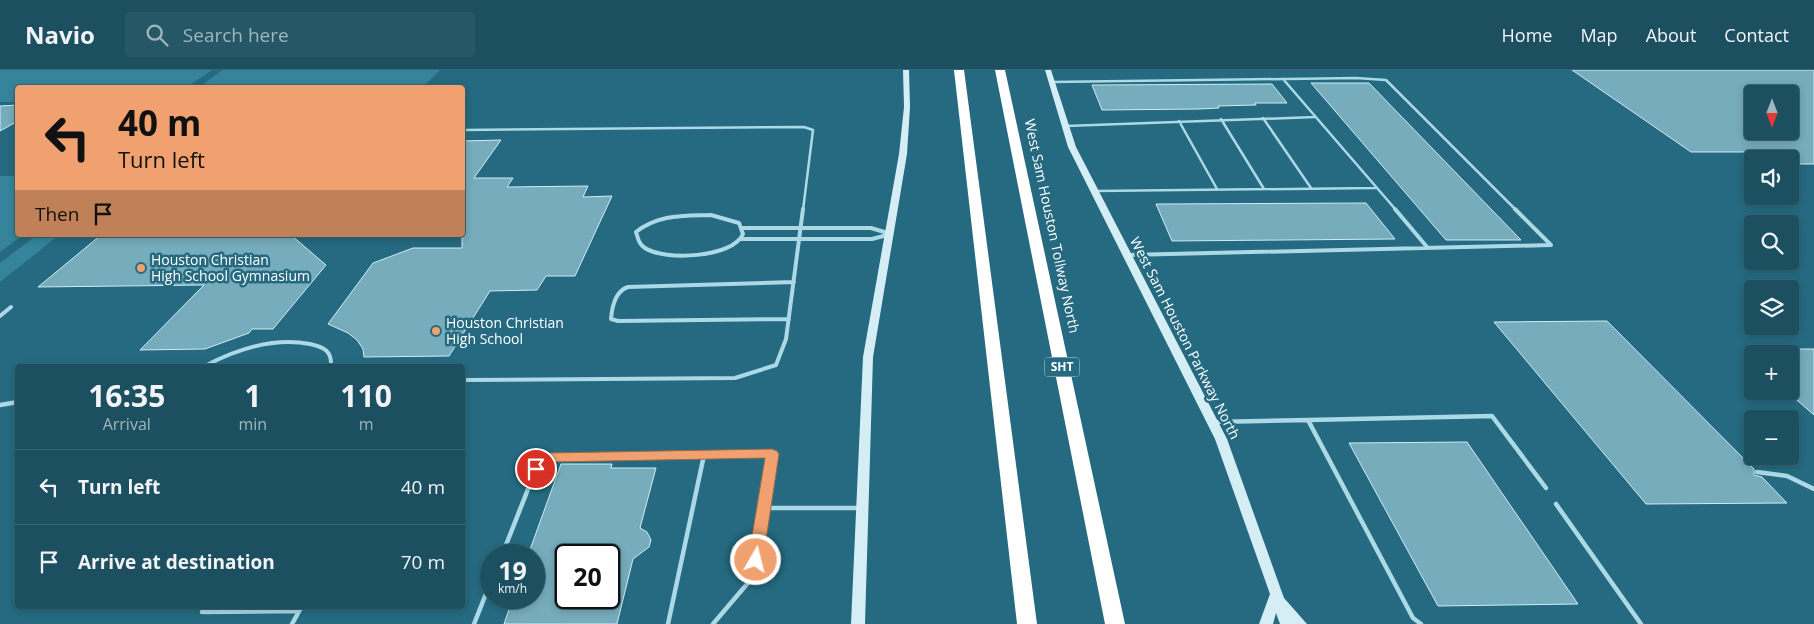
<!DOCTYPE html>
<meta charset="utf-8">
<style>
:root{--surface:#1c5060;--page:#255766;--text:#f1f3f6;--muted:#a0b5bd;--line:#3a6775}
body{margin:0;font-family:"Open Sans",sans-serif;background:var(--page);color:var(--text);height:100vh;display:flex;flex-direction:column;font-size:19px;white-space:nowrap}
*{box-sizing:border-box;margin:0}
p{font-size:16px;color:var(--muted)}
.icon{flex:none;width:28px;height:28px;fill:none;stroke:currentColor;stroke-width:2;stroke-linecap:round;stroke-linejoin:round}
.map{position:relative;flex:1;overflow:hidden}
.drawer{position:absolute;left:15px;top:294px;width:450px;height:245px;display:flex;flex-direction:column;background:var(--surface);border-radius:5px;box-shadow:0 2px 8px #0003,0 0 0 1px var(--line)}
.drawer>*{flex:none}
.top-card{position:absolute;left:15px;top:15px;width:450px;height:152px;border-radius:5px;box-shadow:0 2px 8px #0003,0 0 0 1px var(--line);background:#f0a16f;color:#111;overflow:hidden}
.needle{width:32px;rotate:180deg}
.tools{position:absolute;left:1744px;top:15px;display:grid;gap:10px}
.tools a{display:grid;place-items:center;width:55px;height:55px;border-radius:5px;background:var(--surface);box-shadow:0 2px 8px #0003,0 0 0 1px var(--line);font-size:25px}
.speed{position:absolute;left:480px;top:474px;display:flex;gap:10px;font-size:25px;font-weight:700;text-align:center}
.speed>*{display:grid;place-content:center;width:65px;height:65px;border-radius:50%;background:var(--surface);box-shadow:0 2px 8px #0003,0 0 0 1px var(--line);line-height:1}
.speed small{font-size:12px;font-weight:400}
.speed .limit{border:2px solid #111;border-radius:8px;background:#fff;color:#111}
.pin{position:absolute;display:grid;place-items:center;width:42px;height:42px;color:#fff;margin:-21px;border:2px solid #fff;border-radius:50%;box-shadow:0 1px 5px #0007}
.me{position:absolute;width:55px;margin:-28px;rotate:8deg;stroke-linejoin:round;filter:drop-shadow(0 0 4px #0008)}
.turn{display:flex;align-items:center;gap:18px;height:105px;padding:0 20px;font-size:22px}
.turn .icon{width:65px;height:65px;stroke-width:2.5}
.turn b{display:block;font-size:35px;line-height:42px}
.then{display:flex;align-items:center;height:48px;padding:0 20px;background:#0003;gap:10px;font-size:19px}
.eta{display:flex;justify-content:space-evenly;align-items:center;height:85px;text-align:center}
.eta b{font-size:30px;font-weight:700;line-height:35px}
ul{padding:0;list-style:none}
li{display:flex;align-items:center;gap:15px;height:75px;padding:0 20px;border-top:1px solid var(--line)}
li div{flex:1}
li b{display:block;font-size:19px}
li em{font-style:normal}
header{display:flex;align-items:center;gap:30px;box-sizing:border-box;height:70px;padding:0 25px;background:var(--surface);border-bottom:1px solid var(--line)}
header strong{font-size:24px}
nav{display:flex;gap:28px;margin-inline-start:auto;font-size:18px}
.search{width:350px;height:45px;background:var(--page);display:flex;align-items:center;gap:12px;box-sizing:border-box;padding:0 18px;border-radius:5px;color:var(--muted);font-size:19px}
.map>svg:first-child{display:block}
.green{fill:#35849b}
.building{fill:#76acbc;stroke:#ceecf5;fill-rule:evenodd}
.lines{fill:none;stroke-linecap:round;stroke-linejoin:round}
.service-far2{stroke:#abd9e6;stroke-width:2.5}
.service-far1{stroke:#abd9e6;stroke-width:4}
.service{stroke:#abd9e6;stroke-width:4.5}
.secondary{fill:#d5eef6;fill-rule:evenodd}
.motorway{fill:#fff;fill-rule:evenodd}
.route{fill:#f0a16f;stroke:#9c6948}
.poi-dot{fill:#f0a16f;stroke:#256a80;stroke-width:2}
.labels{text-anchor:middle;stroke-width:5;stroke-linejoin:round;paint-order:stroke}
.shield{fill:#256a80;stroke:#bed2d9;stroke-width:1}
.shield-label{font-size:12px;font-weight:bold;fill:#fff}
.street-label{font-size:14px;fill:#fff;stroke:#256a80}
.poi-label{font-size:14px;fill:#fff;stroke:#256a80;text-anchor:start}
</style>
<header>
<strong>Navio</strong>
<div class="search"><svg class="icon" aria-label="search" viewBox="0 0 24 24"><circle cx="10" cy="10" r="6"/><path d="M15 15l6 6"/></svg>Search here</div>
<nav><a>Home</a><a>Map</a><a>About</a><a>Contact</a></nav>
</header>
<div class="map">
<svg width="1814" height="554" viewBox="0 0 1814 554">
<rect width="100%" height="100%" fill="#256a80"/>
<path class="green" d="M0 0H212L187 17 18 18 17 32H0Z
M223 0H440L423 17H199Z
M0 106H17L18 165H23L0 182Z
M37 165H59L0 212V193Z"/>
<path class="building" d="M1572 0H1814V94H1790V89H1754L1744 82H1691ZM1752 24H1790V61H1752Z
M1311 13H1369L1521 170H1446Z
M1272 14 1287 33H1255L1256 35 1218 36 1219 38 1200 39 1102 40 1092 15Z
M18 35V51L0 61V36Z
M501 70 474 108H513L507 117 588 116 583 127 612 126 575 206H546L537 220 490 221 449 286 364 287 363 279 357 270 348 263 328 254 373 193 413 178H462V71Z
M1366 133 1395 169 1172 171 1156 134Z
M101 165H291L326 195 273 259H252L249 263 205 279 140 280 204 215 38 217Z
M1607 251 1754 399V405L1762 407 1787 433 1646 434 1494 252Z
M1790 279H1814V345L1790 324Z
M1467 372 1578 534 1438 536 1349 373Z
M561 394H612L611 398H656L640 458 647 462 651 470 649 477 633 489 617 554H504L513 528H534V485H528ZM566 485H609V528H566Z"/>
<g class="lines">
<path class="service-far2" d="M1283 9 1396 140
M1052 12 1356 8 1386 10 1516 140
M1263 48 1311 118
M1221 49 1264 119
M1179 51 1217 119
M1066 56 1315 47
M462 60 804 57 813 60 803 140
M1096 121 1376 118"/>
<path class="service-far1" d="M1395 139 1427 177
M711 145 739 153 743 164C733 188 664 191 645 178 639 174 638 169 636 162 658 144 684 146 711 145Z
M741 169H872L891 164 871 158H742
M1127 185 1551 175 1515 139
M0 246 11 237
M789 249 618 251 611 249C612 237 615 221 628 217L794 212
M205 296C237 279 273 267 310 274 324 277 332 281 331 296
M462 310 735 308 776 295 786 269 803 139"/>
<path class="service" d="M0 335 18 332
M1308 350 1492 346 1546 418
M1214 352 1308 350 1413 548 1421 554
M1757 402 1787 406 1814 419
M1556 434 1641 554
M502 485 536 399 548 388 772 384 763 438H860
M202 542 299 541
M292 554 302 536
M474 554 491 511
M668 554 704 385
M713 554 753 507 763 438"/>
<path class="secondary" d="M903 0H909L910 37 907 84 873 287 865 554H851L863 287 899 84 904 37Z
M1045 0H1051L1076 77 1227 369 1284 528 1307 554H1280L1276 543 1273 554H1259L1270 524 1215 369 1068 77Z"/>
<path class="motorway" d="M954 0H964L1037 554H1017Z
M995 0H1005L1125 554H1105Z"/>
</g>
<path class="route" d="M772 379 777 381 779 384 763 490 761 494 756 495 750 494 748 490 765 388 551 392C545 398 540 405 531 402L529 399 543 385 548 383Z"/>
<g class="poi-dot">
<circle cx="141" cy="198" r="5"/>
<circle cx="436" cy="261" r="5"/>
</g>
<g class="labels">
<rect class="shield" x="1044.5" y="287.5" width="35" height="19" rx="4"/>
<g class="shield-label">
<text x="1062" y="301">SHT</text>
</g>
<g class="street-label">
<text transform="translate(1052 156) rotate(78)" y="5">West Sam Houston Tollway North</text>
<text transform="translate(1185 268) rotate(63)" y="5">West Sam Houston Parkway North</text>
</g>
<g class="poi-label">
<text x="151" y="195">Houston Christian<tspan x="151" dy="16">High School Gymnasium</tspan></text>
<text x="446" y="258">Houston Christian<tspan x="446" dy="16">High School</tspan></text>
</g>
</g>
</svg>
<div class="tools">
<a><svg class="needle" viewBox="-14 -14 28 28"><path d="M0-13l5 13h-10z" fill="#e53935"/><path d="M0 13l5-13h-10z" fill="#a0b5bd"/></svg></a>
<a><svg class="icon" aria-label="sound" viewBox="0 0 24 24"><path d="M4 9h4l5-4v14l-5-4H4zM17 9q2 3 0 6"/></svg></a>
<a><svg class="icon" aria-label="search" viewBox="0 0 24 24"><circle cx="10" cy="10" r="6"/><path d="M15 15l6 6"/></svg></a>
<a><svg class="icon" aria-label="layers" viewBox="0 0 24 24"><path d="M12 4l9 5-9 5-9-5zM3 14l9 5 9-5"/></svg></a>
<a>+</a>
<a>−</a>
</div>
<div class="speed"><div>19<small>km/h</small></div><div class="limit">20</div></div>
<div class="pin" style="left:536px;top:399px;background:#d93025"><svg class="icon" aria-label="arrive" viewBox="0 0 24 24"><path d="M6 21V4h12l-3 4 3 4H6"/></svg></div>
<svg class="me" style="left:756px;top:490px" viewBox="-20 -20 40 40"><circle r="17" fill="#f0a16f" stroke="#fff" stroke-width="3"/><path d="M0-11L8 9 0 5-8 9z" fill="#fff"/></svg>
<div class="top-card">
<div class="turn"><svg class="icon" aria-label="left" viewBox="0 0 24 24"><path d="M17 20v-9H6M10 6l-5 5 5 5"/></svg><div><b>40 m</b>Turn left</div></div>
<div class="then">Then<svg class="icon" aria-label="arrive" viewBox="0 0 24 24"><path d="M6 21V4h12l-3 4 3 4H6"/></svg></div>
</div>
<section class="drawer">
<div class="eta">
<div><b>16:35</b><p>Arrival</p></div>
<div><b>1</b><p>min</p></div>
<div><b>110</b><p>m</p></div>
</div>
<ul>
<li><svg class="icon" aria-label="left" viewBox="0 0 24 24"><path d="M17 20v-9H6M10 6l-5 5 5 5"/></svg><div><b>Turn left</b></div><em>40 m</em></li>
<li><svg class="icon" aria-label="arrive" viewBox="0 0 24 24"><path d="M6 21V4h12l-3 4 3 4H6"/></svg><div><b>Arrive at destination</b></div><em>70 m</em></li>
</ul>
</section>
</div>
